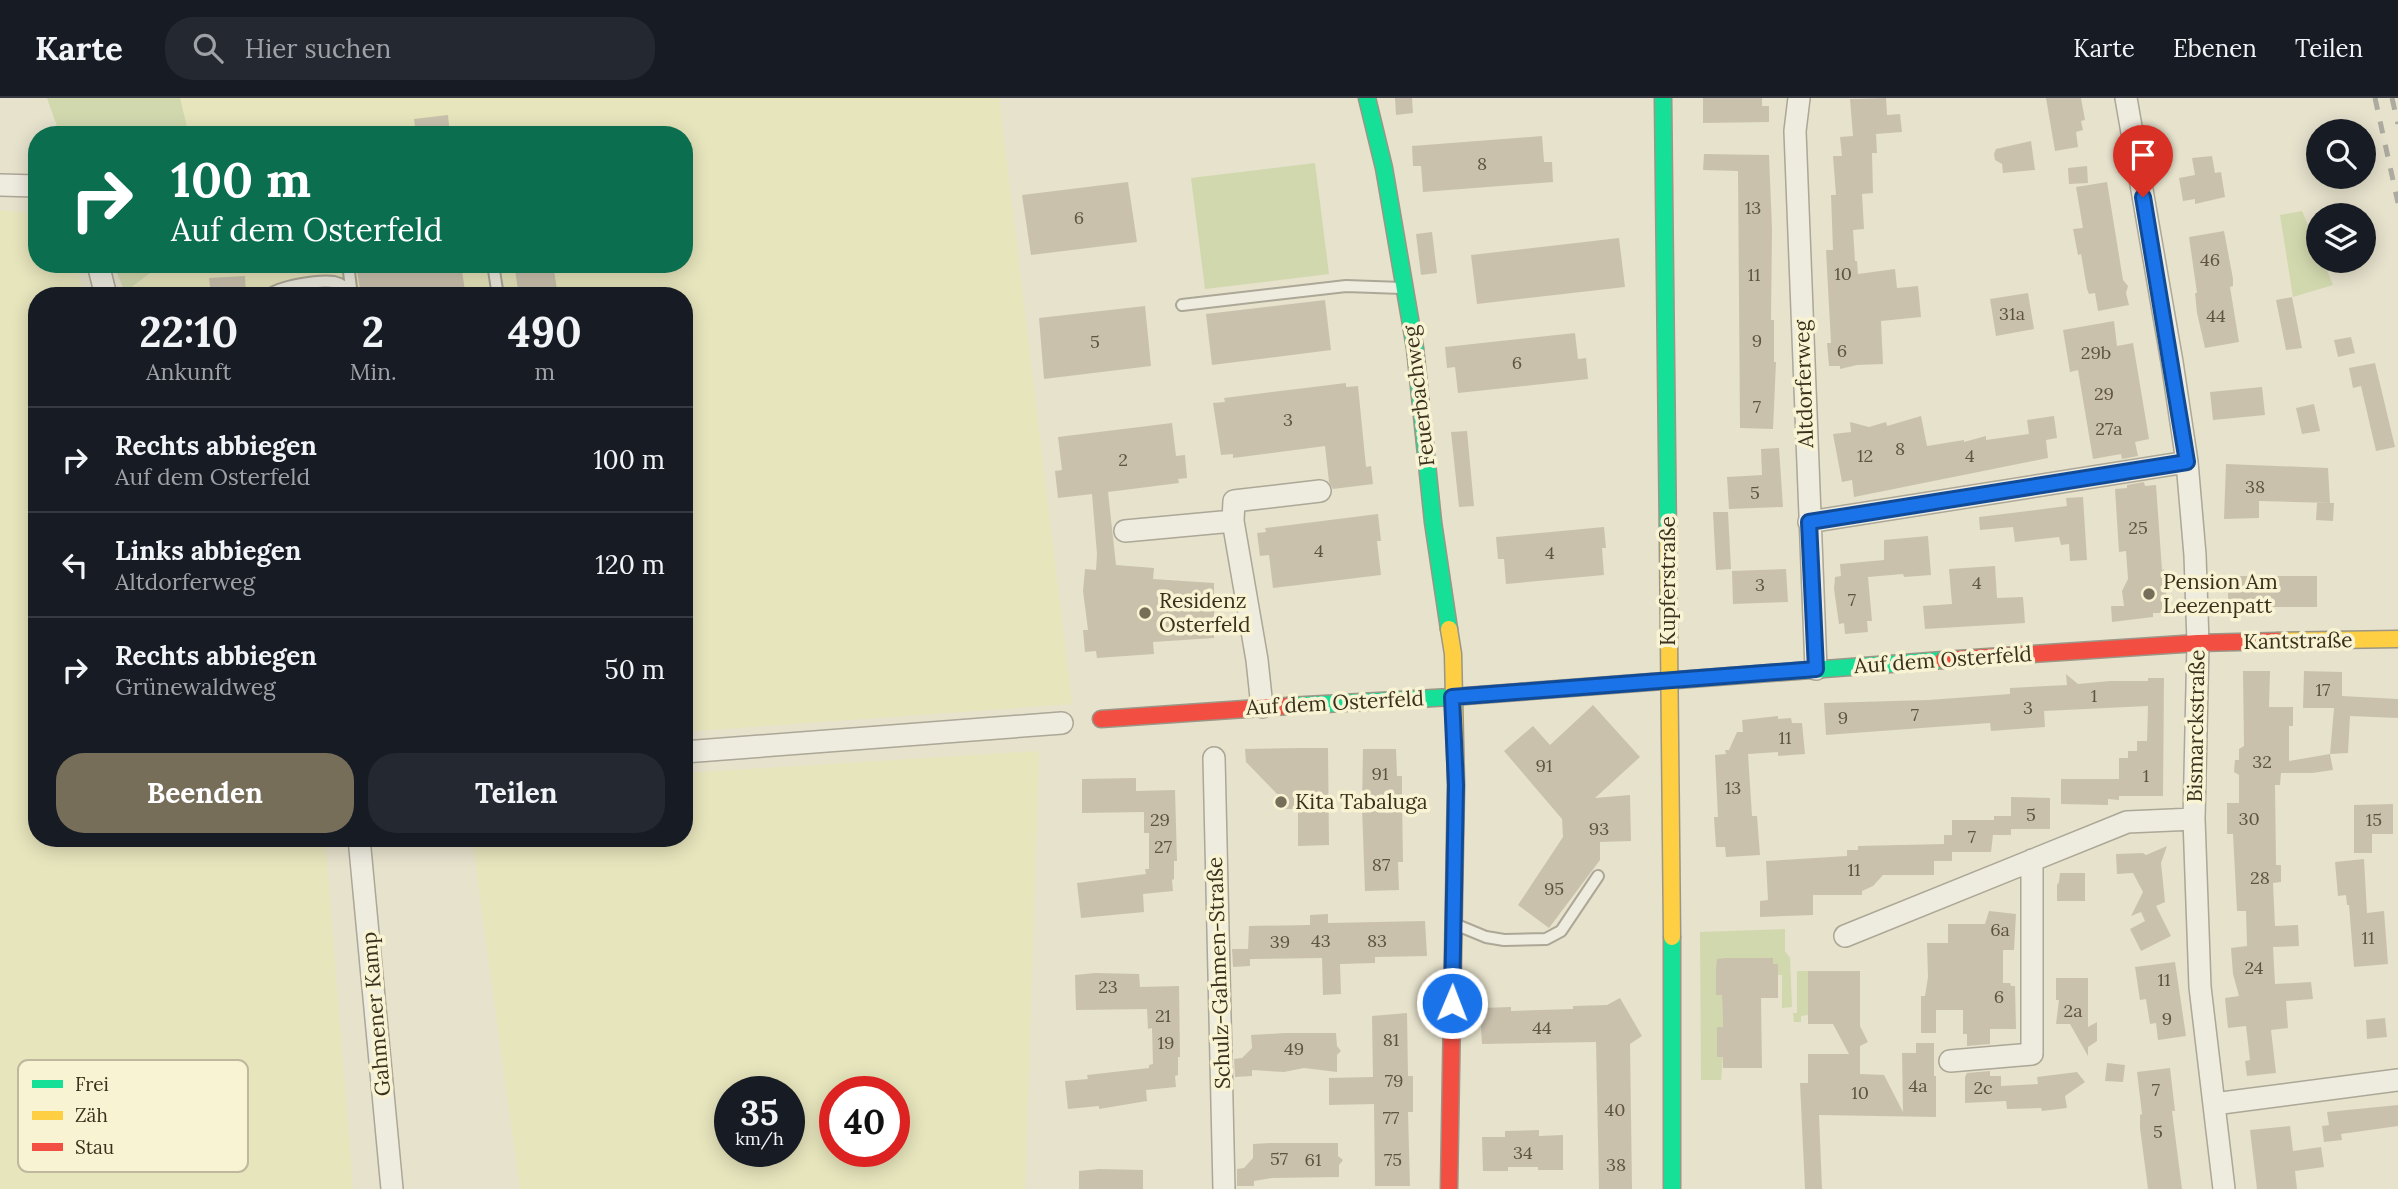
<!DOCTYPE html>
<html lang="de">
<meta charset="utf-8">
<style>
:root{--surface:#171b24;--page:#242831;--text:#f1f3f6;--muted:#9ea1a6;--line:#363941;--accent:#776e5a}
body{margin:0;font-family:Lora,serif;background:var(--page);color:var(--text);height:100vh;display:flex;flex-direction:column;font-size:26px;white-space:nowrap}
*{box-sizing:border-box;margin:0}
p{font-size:23px;color:var(--muted)}
.icon{flex:none;width:38px;height:38px;fill:none;stroke:currentColor;stroke-width:2;stroke-linecap:round;stroke-linejoin:round}
.map{position:relative;flex:1;overflow:hidden}
.sheet{position:absolute;left:28px;top:189px;width:665px;height:560px;display:flex;flex-direction:column;background:var(--surface);border-radius:28px;box-shadow:0 4px 18px #0003}
.sheet>*{flex:none}
.top-card{position:absolute;left:28px;top:28px;width:665px;height:147px;border-radius:28px;box-shadow:0 4px 18px #0003;background:#0b6e4f;color:#fff;overflow:hidden}
.fabs{position:absolute;left:2306px;top:21px;display:grid;gap:14px}
.fabs a{display:grid;place-items:center;width:70px;height:70px;border-radius:50%;background:var(--surface);box-shadow:0 4px 18px #0003;font-size:35px}
.speed{position:absolute;left:714px;top:978px;display:flex;gap:14px;font-size:35px;font-weight:700;text-align:center}
.speed>*{display:grid;place-content:center;width:91px;height:91px;border-radius:50%;background:var(--surface);box-shadow:0 4px 18px #0003;line-height:1}
.speed small{font-size:18px;font-weight:400}
.speed .limit{border:10px solid #d22;background:#fff;color:#111}
.pin{position:absolute;display:grid;place-items:center;width:60px;height:60px;color:#fff;margin:-72px -30px;border-radius:50% 50% 50% 0;rotate:-45deg;box-shadow:0 0 7px #0007}
.pin .icon{rotate:45deg}
.me{position:absolute;width:77px;margin:-38px;rotate:1deg;stroke-linejoin:round;filter:drop-shadow(0 0 5px #0008)}
.turn{display:flex;align-items:center;gap:24px;height:147px;padding:0 28px;font-size:32px}
.turn .icon{width:91px;height:91px;stroke-width:2.5}
.turn b{display:block;font-size:49px;line-height:60px}
.eta{display:flex;justify-content:space-evenly;align-items:center;height:119px;text-align:center}
.eta b{font-size:42px;font-weight:700;line-height:49px}
.button{display:flex;gap:14px;margin-top:auto;padding:14px 28px}
.button a{flex:1;height:80px;border-radius:28px;background:var(--accent);color:#fff;font-size:28px;font-weight:700;line-height:80px;text-align:center}
.button a+a{background:var(--page);color:var(--text)}
ul{padding:0;list-style:none}
li{display:flex;align-items:center;gap:21px;height:105px;padding:0 28px;border-top:2px solid var(--line)}
li div{flex:1}
li b{display:block;font-size:26px}
li em{font-style:normal}
header{display:flex;align-items:center;gap:42px;box-sizing:border-box;height:98px;padding:0 35px;background:var(--surface);border-bottom:2px solid var(--line)}
header strong{font-size:33px}
nav{display:flex;gap:38px;margin-inline-start:auto;font-size:24px}
.search{width:490px;height:63px;background:var(--page);display:flex;align-items:center;gap:18px;box-sizing:border-box;padding:0 24px;border-radius:28px;color:var(--muted);font-size:26px}
.map>svg:first-child{display:block}
.farmland{fill:#e7e5bc;fill-rule:evenodd}
.green{fill:#d2d8ae}
.building{fill:#cac1ad}
.lines{fill:none;stroke-linecap:round;stroke-linejoin:round}
.lane-casing{stroke:#aca796;stroke-width:14}
.street-casing{stroke:#aca796;stroke-width:24}
.fast-casing{stroke:#9b9686;stroke-width:19}
.slow-casing{stroke:#9b9686;stroke-width:19}
.jam-casing{stroke:#9b9686;stroke-width:19}
.lane{stroke:#eeebdf;stroke-width:10}
.street{stroke:#eeebdf;stroke-width:21}
.fast{stroke:#16e098;stroke-width:16}
.slow{stroke:#ffcf43;stroke-width:16}
.jam{stroke:#f24e42;stroke-width:16}
.rail{stroke:#adaa9f;stroke-width:5;stroke-dasharray:12 12;stroke-linecap:butt}
.route-casing{stroke:#114b97;stroke-width:18}
.route{stroke:#1a73e8;stroke-width:12}
.poi-dot{fill:#776e5a;stroke:#f8f3d3;stroke-width:2.5}
.labels{text-anchor:middle;stroke-width:7;stroke-linejoin:round;paint-order:stroke}
.number-label{font-size:18px;fill:#5f5441}
.street-label{font-size:21px;fill:#3b301d;stroke:#f8f3d3}
.poi-label{font-size:21px;fill:#3b301d;stroke:#f8f3d3;text-anchor:start}
.key{fill:#f8f3d3;stroke:#bfb89c;stroke-width:2}
.key-label{font-size:19px;fill:#3b301d}
</style>
<header>
<strong>Karte</strong>
<div class="search"><svg class="icon" aria-label="search" viewBox="0 0 24 24"><circle cx="10" cy="10" r="6"/><path d="M15 15l6 6"/></svg>Hier suchen</div>
<nav><a>Karte</a><a>Ebenen</a><a>Teilen</a></nav>
</header>
<div class="map">
<svg width="2398" height="1091" viewBox="0 0 2398 1091">
<rect width="100%" height="100%" fill="#e6e2cc"/>
<path class="farmland" d="M180 0H999L1072 606 684 634V198H125V194L162 166H684V37H189Z
M0 112 37 116V166H77L83 198H37V740H325L353 1091H0Z
M1039 653 1025 1091H520L472 740H684V675ZM789 994V1054H730V994ZM894 994V1054H835V994Z"/>
<path class="green" d="M47 0H180L189 37H60Z
M1315 65 1329 176 1205 191 1191 80Z
M2302 113 2319 153V163H2323L2333 187 2293 199 2280 117Z
M113 166H162L125 194Z
M1785 831V853L1790 860 1792 909 1782 910V877H1778V866H1773V860H1762L1761 866 1752 860 1717 861 1716 897H1722L1723 929H1717V958L1723 959 1721 982H1701L1700 834Z
M1797 873H1808V917L1801 918V924H1794L1793 915H1797Z"/>
<path class="building" d="M1395 0H1412L1413 15 1396 17Z
M1703 0H1762V8H1769V24L1703 25Z
M1886 0 1887 17 1900 16 1902 34 1876 36 1877 55H1872L1873 95 1862 96 1864 131 1853 132 1855 163H1857L1858 176 1895 171 1897 190 1918 188 1921 219 1881 223 1883 266 1857 267 1840 271V268H1829L1827 245H1831L1826 152H1833L1831 97H1836L1833 58H1842L1840 39 1853 38 1850 1Z
M2046 0H2081L2085 22 2081 23 2083 32 2076 34 2078 49 2055 53Z
M448 17 450 37H416L414 21Z
M1542 38 1544 64H1552L1553 84 1423 94 1421 68H1413L1412 48Z
M2031 43 2035 72 2003 75 2002 66 1995 62 1994 56 1996 51Z
M1704 56 1769 57 1772 131 1771 222H1774V264H1776L1773 331 1740 330 1738 73 1703 72Z
M2212 58 2215 75 2221 74 2225 99 2195 106V101L2183 103 2179 80 2195 77 2192 60Z
M2087 68 2088 85 2069 86 2068 70Z
M1128 84 1137 144 1031 157 1022 97Z
M2107 84 2123 182 2128 188 2126 195 2129 207 2098 213 2095 195 2089 196 2087 191 2081 156 2078 157 2073 131 2083 130 2076 89Z
M2224 133 2233 181V188L2230 189 2239 244 2205 250 2197 215 2195 195H2197L2189 139Z
M1432 134 1437 175 1421 177 1416 136Z
M1619 140 1625 189 1477 206 1471 157Z
M356 166H461L465 193 436 198H361Z
M514 166H553L558 198H519Z
M245 178 246 198H211L209 180Z
M2028 195 2034 231 1996 238 1990 201Z
M2292 199 2302 250 2286 252 2276 202Z
M1325 202 1331 252 1212 267 1206 216Z
M1145 208 1151 268 1044 281 1039 220Z
M2114 223 2117 248 2133 245 2149 341 2135 344 2138 358 2122 361 2121 356 2093 361 2078 272 2070 274 2063 232Z
M1575 235 1578 261 1586 260 1588 281 1458 295 1455 269 1447 270 1445 249Z
M2351 239 2355 255 2338 259 2334 242Z
M2375 265 2395 349 2376 353 2361 288 2353 290 2349 270Z
M1346 285V289L1358 288 1366 369 1371 368 1373 386 1333 391 1329 384 1325 348 1233 360V356L1221 357 1213 305 1225 304 1224 300Z
M2262 289 2265 317 2213 322 2210 294Z
M2314 306 2320 333 2302 336 2296 310Z
M1921 318 1927 348 1964 342V344L1986 338V342L2029 336 2027 322 2054 318 2057 340 2046 342 2048 360 1854 399 1852 382 1842 384 1833 336 1851 334 1850 324 1869 329 1886 324 1887 328Z
M1172 325 1176 358 1185 357 1187 380 1178 381 1179 385 1108 394 1116 467 1154 470 1153 481 1214 485V540L1153 544 1154 556 1097 560 1096 553 1085 554 1083 532H1088L1083 493 1085 471 1096 472 1097 456 1092 396 1058 400 1055 373 1062 372 1058 339Z
M1467 333 1474 408 1459 409 1451 334Z
M1779 350 1783 409 1729 411 1727 379 1762 377 1761 351Z
M2226 366 2328 370 2330 405 2259 403V420L2224 421Z
M2144 384 2145 388 2156 387 2162 472 2164 471 2167 505 2162 515H2153V519L2112 524 2111 508H2124L2122 493 2128 481 2126 453 2119 454 2115 391 2127 390V387Z
M2083 399 2087 462 2070 463 2069 446 2061 447 2059 439 2015 444 2013 429 1980 432 1979 419 2067 408 2066 400Z
M2317 405H2334L2333 423 2316 422Z
M1713 414H1728L1731 471 1716 472Z
M1378 416 1381 443H1377L1381 477 1273 490 1269 457 1260 458 1257 435 1266 434 1265 430Z
M1604 429 1606 450H1602L1604 477 1506 486 1504 461H1498L1496 439Z
M1928 438 1931 477 1904 479 1903 476 1868 479 1872 523H1867L1868 534 1845 536 1844 525 1839 526 1834 491 1835 479 1841 478 1840 466 1884 462V442Z
M1995 468 1997 500 2023 499 2025 525 1925 531 1923 508 1952 506 1949 471Z
M1786 471 1788 504 1733 506 1732 473Z
M2228 478H2317V509H2228Z
M2243 573H2270L2269 609H2293V628H2289V663L2330 656 2333 672 2312 675H2281L2280 687H2275L2276 767H2281V784L2273 785 2275 828 2298 827 2299 848 2273 849 2275 886 2311 884 2313 901 2286 903 2288 930 2271 932 2276 975 2247 978 2245 963 2250 962 2246 928 2228 930 2225 900 2239 898 2233 876 2231 850 2247 848 2246 813H2237L2233 736H2227V705H2239V677L2234 674 2235 662H2239V651L2244 648Z
M2304 573 2342 574V598L2398 601V620L2350 618 2348 655 2330 656 2334 610H2303Z
M2066 576 2078 586 2110 583H2148V580H2164L2163 698H2119V702L2108 701V707L2061 706V681H2119V660H2128V653H2137V643H2147L2148 608 2044 613 2045 629 1991 633 1990 625 1826 637 1824 605 1928 602 2010 596V590L2067 587Z
M1593 607 1640 659 1595 700 1630 697 1631 743 1600 744V762L1549 830 1518 807 1563 739 1562 721 1504 653 1533 628 1550 647Z
M1778 618V621L1791 620 1792 625H1802L1805 656 1778 658V654L1748 656 1752 718H1757L1760 757 1726 759 1725 749H1716L1714 719H1718L1715 657 1726 656 1725 652H1729L1737 634H1743L1742 622Z
M1300 650H1328L1329 747 1298 748V711H1279V698L1246 664 1245 651Z
M1363 651H1396L1397 678H1402V702L1403 764H1398L1399 792 1365 793 1362 709Z
M1136 680V693L1175 692 1177 763H1174V781L1172 782 1173 793 1143 796 1144 814 1081 820 1077 785 1146 776 1145 771H1149V735H1144V714L1082 715V681Z
M2011 699 2050 700V731H2011Z
M2393 706V736H2372V755H2354V707Z
M1994 718H2011V737H1993L1991 754H1952V763H1934V777H1883L1873 788 1862 793V797H1813V817L1760 819V803L1768 802 1766 763 1847 758V752H1858V748L1944 746V737H1952V722H1994Z
M2167 748 2161 765 2165 804 2156 808 2171 838 2141 853 2130 831 2145 823 2141 814 2131 818 2143 794 2133 775 2117 776 2116 756 2143 755 2146 757Z
M2364 761 2367 815 2384 813 2388 866 2354 869 2349 807H2347L2346 797 2338 798 2335 764Z
M2060 775H2085V803H2057V787L2059 784Z
M1989 813 2016 816 2014 852H2003V885H2010L2011 888H2015L2016 931H1990V946L1967 948V936H1963V912H1936V935H1921V898H1925L1928 879 1927 845H1948V826H1985Z
M1328 816V825L1425 823 1427 858 1375 859V865L1340 866 1341 896 1323 897 1322 860 1250 861V868L1233 869 1232 851H1248L1249 828 1310 827V817Z
M1725 860H1773V866H1778V900H1761L1762 970H1723V959H1717V929H1723L1722 897H1716V870L1717 861Z
M2175 864 2186 938 2158 942 2156 925 2150 926 2146 901 2140 902 2135 869Z
M1808 873H1860V928L1868 944 1860 948V976L1884 977 1903 1014 1902 955H1916V945H1934V978H1936V1019L1819 1017 1822 1091H1805L1800 985H1808V956H1849L1833 926H1808Z
M1095 875 1139 876 1140 889 1179 888 1180 959H1178V977L1175 978 1176 989 1146 992 1147 1003 1099 1011V1008L1068 1011 1065 983 1088 981 1087 977 1149 970V967L1153 966 1152 930 1148 931 1147 911 1076 912 1075 877Z
M2056 880H2088V929L2097 924V943L2088 949V958L2070 926H2056L2059 902H2056Z
M1620 900 1642 938 1630 946 1632 1091H1599L1596 944 1482 946 1480 910 1511 909V913L1573 911V908L1607 907Z
M1407 915 1408 978H1413V1014H1408L1410 1088H1375L1374 1006 1329 1007V980L1373 979 1372 918Z
M2385 920 2387 939 2367 941 2366 922Z
M1285 935H1336L1337 948 1341 953 1337 957V974L1304 970 1284 974 1252 972V978L1235 979 1234 961 1242 960 1252 950 1251 937Z
M2107 965 2125 967 2123 984 2105 983Z
M2170 970 2175 1013H2172L2182 1091H2148L2140 1030V1017L2142 1016 2137 974Z
M1990 973V978H2001V988L2038 986 2037 979 2077 974 2085 984 2065 998 2067 1010 2042 1013 2041 1010 2007 1011 2006 1003 1965 1005V979L1967 975Z
M2398 1007V1028L2341 1036 2342 1042 2324 1044 2322 1028 2329 1027 2327 1014Z
M2290 1028 2293 1053 2321 1049 2324 1069 2295 1073 2297 1091H2257L2250 1032Z
M1539 1032V1038L1563 1037V1072H1538V1069H1508V1073H1483L1482 1039H1505V1033Z
M1270 1045H1338V1058L1343 1062 1339 1067V1079L1272 1080 1254 1083V1088H1237V1071L1244 1070 1253 1060V1046Z
M1099 1071 1143 1072V1091H1079V1073Z"/>
<g class="lines">
<defs>
<path id="lane" d="M348 166 352 198
M493 166 498 198
M268 198C279 188 319 182 334 184 343 186 347 190 352 197
M1182 207 1346 188 1402 190
M1457 827 1486 839 1504 842 1546 841 1561 833 1598 778"/>
<path id="street" d="M1799 0 1795 33 1816 571
M2126 0 2172 264 2187 364 2195 457 2198 545 2194 721 2200 889 2224 1091
M0 87 37 88
M98 166 106 198
M1809 424 2187 364
M1125 433 1233 423
M1262 609 1257 562 1233 423 1234 403 1320 393
M684 654 1062 625
M1214 660 1224 1091
M359 740 392 1091
M1845 838 2127 724 2194 721
M1950 963 2032 956V762
M2214 1006 2398 982"/>
<path id="fast" d="M1367 0 1384 70 1415 250 1433 424 1449 531
M1663 0 1668 442
M1288 608 1452 599 1943 562
M1672 839V1091"/>
<path id="slow" d="M1668 442 1672 839
M1449 531 1453 556 1456 687 1452 914
M2278 543 2398 541"/>
<path id="jam" d="M1943 562 2198 545 2278 543
M1101 621 1288 608
M1449 1091 1452 914"/>
</defs>
<use href="#lane" class="lane-casing"/>
<use href="#street" class="street-casing"/>
<use href="#fast" class="fast-casing"/>
<use href="#slow" class="slow-casing"/>
<use href="#jam" class="jam-casing"/>
<use href="#lane" class="lane"/>
<use href="#street" class="street"/>
<use href="#fast" class="fast"/>
<use href="#slow" class="slow"/>
<use href="#jam" class="jam"/>
<path class="rail" d="M2375 0 2398 105
M2392 0 2398 26"/>
</g>
<g class="lines">
<defs>
<path id="route" d="M1452 905 1456 687 1452 599 1816 571 1809 424 2187 364 2143 99"/>
</defs>
<use href="#route" class="route-casing"/>
<use href="#route" class="route"/>
</g>
<g class="poi-dot">
<circle cx="2149" cy="496" r="7"/>
<circle cx="1145" cy="515" r="7"/>
<circle cx="1281" cy="704" r="7"/>
</g>
<g class="labels">
<g class="number-label">
<text x="1482" y="72">8</text>
<text x="1753" y="116">13</text>
<text x="1079" y="126">6</text>
<text x="2210" y="168">46</text>
<text x="1843" y="182">10</text>
<text x="1754" y="183">11</text>
<text x="2012" y="222">31a</text>
<text x="2216" y="224">44</text>
<text x="1757" y="249">9</text>
<text x="1095" y="250">5</text>
<text x="1842" y="259">6</text>
<text x="2096" y="261">29b</text>
<text x="1517" y="271">6</text>
<text x="2104" y="302">29</text>
<text x="1757" y="315">7</text>
<text x="1288" y="328">3</text>
<text x="2109" y="337">27a</text>
<text x="1900" y="357">8</text>
<text x="1865" y="364">12</text>
<text x="1970" y="364">4</text>
<text x="1123" y="368">2</text>
<text x="2255" y="395">38</text>
<text x="1755" y="401">5</text>
<text x="2138" y="436">25</text>
<text x="1319" y="459">4</text>
<text x="1550" y="461">4</text>
<text x="1977" y="491">4</text>
<text x="1760" y="493">3</text>
<text x="1852" y="508">7</text>
<text x="2323" y="598">17</text>
<text x="2094" y="604">1</text>
<text x="2028" y="616">3</text>
<text x="1915" y="623">7</text>
<text x="1843" y="626">9</text>
<text x="1785" y="646">11</text>
<text x="2262" y="670">32</text>
<text x="1544" y="674">91</text>
<text x="1380" y="682">91</text>
<text x="2146" y="684">1</text>
<text x="1733" y="696">13</text>
<text x="2031" y="723">5</text>
<text x="2249" y="727">30</text>
<text x="1160" y="728">29</text>
<text x="2374" y="728">15</text>
<text x="1599" y="737">93</text>
<text x="1972" y="745">7</text>
<text x="1163" y="755">27</text>
<text x="1381" y="773">87</text>
<text x="1854" y="778">11</text>
<text x="2260" y="786">28</text>
<text x="1554" y="797">95</text>
<text x="2000" y="838">6a</text>
<text x="2368" y="846">11</text>
<text x="1321" y="849">43</text>
<text x="1377" y="849">83</text>
<text x="1280" y="850">39</text>
<text x="2254" y="876">24</text>
<text x="2164" y="888">11</text>
<text x="1108" y="895">23</text>
<text x="1999" y="905">6</text>
<text x="2073" y="919">2a</text>
<text x="1163" y="924">21</text>
<text x="2167" y="927">9</text>
<text x="1542" y="936">44</text>
<text x="1391" y="948">81</text>
<text x="1166" y="951">19</text>
<text x="1294" y="957">49</text>
<text x="1394" y="989">79</text>
<text x="1918" y="994">4a</text>
<text x="1983" y="996">2c</text>
<text x="2156" y="998">7</text>
<text x="1860" y="1001">10</text>
<text x="1615" y="1018">40</text>
<text x="1391" y="1026">77</text>
<text x="2158" y="1040">5</text>
<text x="1523" y="1061">34</text>
<text x="1279" y="1067">57</text>
<text x="1313" y="1068">61</text>
<text x="1393" y="1068">75</text>
<text x="1616" y="1073">38</text>
</g>
<g class="street-label">
<text transform="translate(1804 286) rotate(-92)" y="7">Altdorferweg</text>
<text transform="translate(1419 298) rotate(-97)" y="7">Feuerbachweg</text>
<text transform="translate(1668 483) rotate(-90)" y="7">Kupferstraße</text>
<text transform="translate(2298 543) rotate(-1)" y="7">Kantstraße</text>
<text transform="translate(1943 562) rotate(-4)" y="7">Auf dem Osterfeld</text>
<text transform="translate(1335 605) rotate(-3)" y="7">Auf dem Osterfeld</text>
<text transform="translate(2196 628) rotate(-89)" y="7">Bismarckstraße</text>
<text transform="translate(1219 875) rotate(-92)" y="7">Schulz-Gahmen-Straße</text>
<text transform="translate(376 916) rotate(-95)" y="7">Gahmener Kamp</text>
</g>
<g class="poi-label">
<text x="2163" y="491">Pension Am<tspan x="2163" dy="24">Leezenpatt</tspan></text>
<text x="1159" y="510">Residenz<tspan x="1159" dy="24">Osterfeld</tspan></text>
<text x="1295" y="711">Kita Tabaluga</text>
</g>
</g>
<rect x="18" y="962" width="230" height="112" rx="10" class="key"/>
<rect x="32" y="982" width="31" height="8" fill="#16e098"/>
<rect x="32" y="1013" width="31" height="9" fill="#ffcf43"/>
<rect x="32" y="1045" width="31" height="8" fill="#f24e42"/>
<g class="key-label">
<text x="75" y="993">Frei</text>
<text x="75" y="1024">Zäh</text>
<text x="75" y="1056">Stau</text>
</g>
</svg>
<div class="fabs">
<a><svg class="icon" aria-label="search" viewBox="0 0 24 24"><circle cx="10" cy="10" r="6"/><path d="M15 15l6 6"/></svg></a>
<a><svg class="icon" aria-label="layers" viewBox="0 0 24 24"><path d="M12 4l9 5-9 5-9-5zM3 14l9 5 9-5"/></svg></a>
</div>
<div class="speed"><div>35<small>km/h</small></div><div class="limit">40</div></div>
<div class="pin" style="left:2143px;top:99px;background:#d93025"><svg class="icon" aria-label="arrive" viewBox="0 0 24 24"><path d="M6 21V4h12l-3 4 3 4H6"/></svg></div>
<svg class="me" style="left:1452px;top:905px" viewBox="-20 -20 40 40"><circle r="17" fill="#1a73e8" stroke="#fff" stroke-width="3"/><path d="M0-11L8 9 0 5-8 9z" fill="#fff"/></svg>
<div class="top-card">
<div class="turn"><svg class="icon" aria-label="right" viewBox="0 0 24 24"><path d="M7 20v-9h11M14 6l5 5-5 5"/></svg><div><b>100 m</b>Auf dem Osterfeld</div></div>
</div>
<section class="sheet">
<div class="eta">
<div><b>22:10</b><p>Ankunft</p></div>
<div><b>2</b><p>Min.</p></div>
<div><b>490</b><p>m</p></div>
</div>
<ul>
<li><svg class="icon" aria-label="right" viewBox="0 0 24 24"><path d="M7 20v-9h11M14 6l5 5-5 5"/></svg><div><b>Rechts abbiegen</b><p>Auf dem Osterfeld</p></div><em>100 m</em></li>
<li><svg class="icon" aria-label="left" viewBox="0 0 24 24"><path d="M17 20v-9H6M10 6l-5 5 5 5"/></svg><div><b>Links abbiegen</b><p>Altdorferweg</p></div><em>120 m</em></li>
<li><svg class="icon" aria-label="right" viewBox="0 0 24 24"><path d="M7 20v-9h11M14 6l5 5-5 5"/></svg><div><b>Rechts abbiegen</b><p>Grünewaldweg</p></div><em>50 m</em></li>
</ul>
<div class="button"><a>Beenden</a><a>Teilen</a></div>
</section>
</div>
